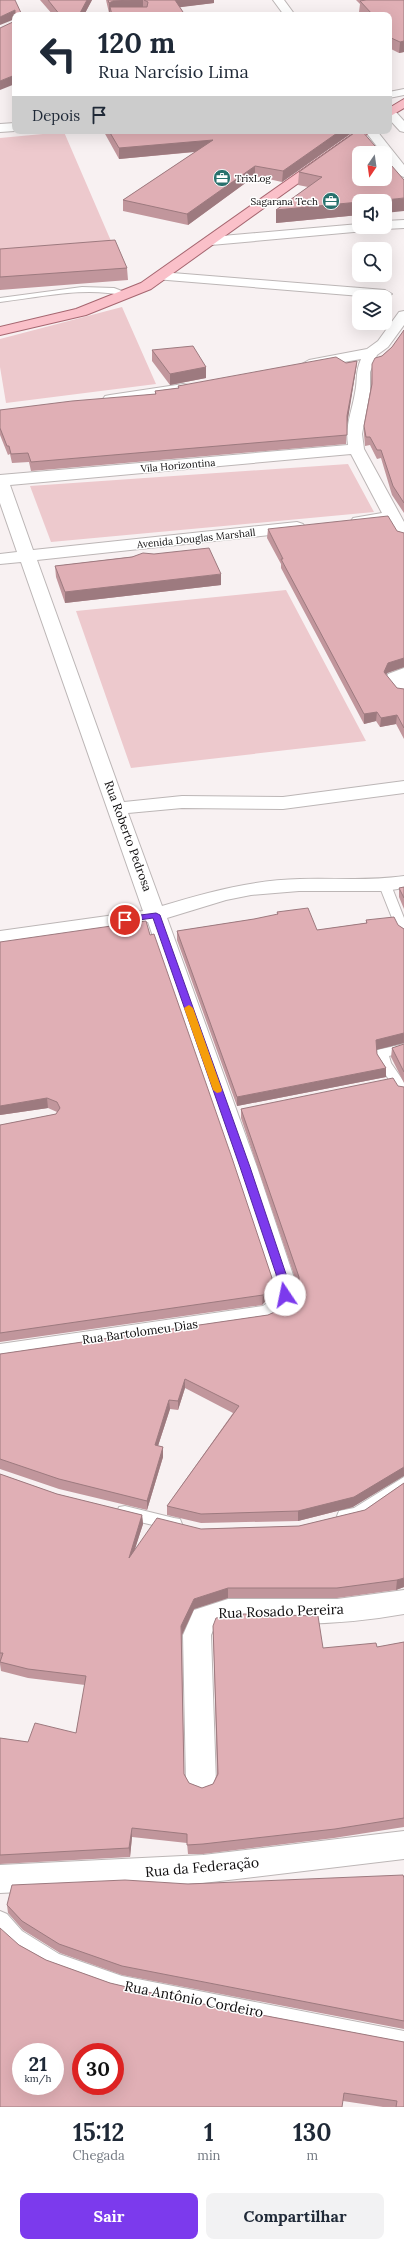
<!DOCTYPE html>
<html lang="pt">
<meta charset="utf-8">
<style>
:root{--surface:#fff;--page:#f2f2f3;--text:#1f2937;--muted:#747a83;--accent:#7c3aed}
body{margin:0;font-family:Lora,serif;background:var(--page);color:var(--text);height:100vh;display:flex;flex-direction:column;font-size:15px;white-space:nowrap}
*{box-sizing:border-box;margin:0}
p{font-size:13px;color:var(--muted)}
.icon{flex:none;width:22px;height:22px;fill:none;stroke:currentColor;stroke-width:2;stroke-linecap:round;stroke-linejoin:round}
.map{position:relative;height:2107px;overflow:hidden}
.side{display:flex;flex-direction:column;background:var(--surface);flex:1}
.side>*{flex:none}
.top-card{position:absolute;left:12px;top:12px;width:380px;height:122px;border-radius:8px;box-shadow:0 4px 16px #0002;background:#fff;color:var(--text);overflow:hidden}
.needle{width:26px;rotate:193deg}
.tools{position:absolute;left:352px;top:146px;display:grid;gap:8px}
.tools a{display:grid;place-items:center;width:40px;height:40px;border-radius:8px;background:var(--surface);box-shadow:0 4px 16px #0002;font-size:20px}
.speed{position:absolute;left:12px;top:2043px;display:flex;gap:8px;font-size:20px;font-weight:700;text-align:center}
.speed>*{display:grid;place-content:center;width:52px;height:52px;border-radius:50%;background:var(--surface);box-shadow:0 4px 16px #0002;line-height:1}
.speed small{font-size:10px;font-weight:400}
.speed .limit{border:6px solid #d22;background:#fff;color:#111}
.pin{position:absolute;display:grid;place-items:center;width:34px;height:34px;color:#fff;margin:-17px;border:2px solid #fff;border-radius:50%;box-shadow:0 1px 4px #0007}
.me{position:absolute;width:44px;margin:-22px;rotate:349deg;stroke-linejoin:round;filter:drop-shadow(0 0 3px #0008)}
.turn{display:flex;align-items:center;gap:14px;height:84px;padding:0 20px;font-size:18px}
.turn .icon{width:52px;height:52px;stroke-width:2.5}
.turn b{display:block;font-size:28px;line-height:34px}
.then{display:flex;align-items:center;height:38px;padding:0 20px;background:#0003;gap:8px;font-size:15px}
.eta{display:flex;justify-content:space-evenly;align-items:center;height:68px;text-align:center}
.eta b{font-size:24px;font-weight:700;line-height:28px}
.button{display:flex;gap:8px;margin-top:auto;padding:8px 20px}
.button a{flex:1;height:46px;border-radius:8px;background:var(--accent);color:#fff;font-size:16px;font-weight:700;line-height:46px;text-align:center}
.button a+a{background:var(--page);color:var(--text)}
.map>svg:first-child{display:block}
.green{fill:#edc9cd}
.lines{fill:none;stroke-linecap:round;stroke-linejoin:round}
.service-casing{stroke:#bcb6b6;stroke-width:2}
.minor-casing{stroke:#bcb6b6;stroke-width:2}
.primary-casing{stroke:#a56670;stroke-width:2}
.service{fill:#fff;fill-rule:evenodd}
.minor{fill:#fff;fill-rule:evenodd}
.primary{fill:#fac0c9;fill-rule:evenodd}
.wall{fill:#c1969c}
.shaded-wall{fill:#9d7a7f}
.building{fill:#e0afb5;stroke:#9d7a7f;fill-rule:evenodd}
.route{fill:#7c3aed;stroke:#51269a}
.slow{fill:#f59e0b}
.labels{text-anchor:middle;stroke-width:3;stroke-linejoin:round;paint-order:stroke}
.far-poi-label{font-size:10px;fill:#0e0c0d;stroke:#fff;text-anchor:start}
.far-street-label{font-size:10px;fill:#0e0c0d;stroke:#fff}
.street-label{font-size:12px;fill:#0e0c0d;stroke:#fff}
.near-street-label{font-size:14px;fill:#0e0c0d;stroke:#fff}
</style>
<div class="map">
<svg width="404" height="2107" viewBox="0 0 404 2107">
<rect width="100%" height="100%" fill="#f8f1f2"/>
<path class="green" d="M64 132 114 248 0 256V138Z
M122 307 156 384 6 403 0 367V339Z
M348 464 374 512 51 542 30 486Z
M286 590 366 741 131 768 76 611Z"/>
<g class="lines">
<defs>
<path id="service" d="M82 287 114 288 130 294 126 296C85 286 42 297 0 302V298Z
M385 881 391 885 404 918V937L398 933 379 885Z
M404 1044V1052L389 1056 391 1063 404 1082V1096L399 1095 378 1063 376 1053 377 1050Z
M404 1477V1491C387 1502 361 1528 339 1521L337 1516 339 1511 354 1508Z
M125 1506 174 1518 180 1519 182 1524 180 1529 174 1530 119 1517 117 1512 119 1507Z
M0 1911 7 1914 22 1931 59 1954 122 1976 404 2031V2049C348 2038 293 2028 237 2017 169 2003 47 1987 0 1934Z"/>
<path id="minor" d="M273 0H284L295 15H284Z
M404 89V95L389 98V92Z
M389 110H394L404 121V132L400 131 389 119Z
M15 123V131L0 132V124Z
M365 131H377L404 165V177C397 175 385 161 385 153H382Z
M404 220V228L385 229 380 227H385V221Z
M359 224V227H372L365 231 211 245 204 241 211 237Z
M160 272 385 290 392 294 385 298 155 279 153 276Z
M404 311V325L388 347 377 355 370 372V392L362 434 364 449 404 522V541L398 539 388 522 359 526 353 524 351 521 353 518 382 513 351 454 10 485 33 550 297 522 303 524 305 527 303 530 297 532 37 560 124 802 182 796 283 797 404 781V793L283 809 182 808 128 813 162 906C208 892 252 880 300 879 335 878 370 881 404 876V888L385 891H299L251 895 226 900 167 918 257 1167 297 1287V1295L288 1314 268 1323 0 1362V1344L263 1306C271 1301 273 1296 273 1287L233 1167 148 922 0 943V931L143 911 21 562 0 564V554L17 552 0 503V475L348 445C345 426 352 411 355 393 358 379 355 373 361 359L309 368 302 364 309 360 367 349 378 341 399 312Z
M183 384 188 385 190 388 188 391 110 403 105 402 103 399 105 396 110 395Z
M404 668V697L398 696 385 682 388 674Z
M404 1590V1614C371 1620 337 1623 303 1624 283 1624 230 1618 215 1626L211 1635 216 1783 212 1792 201 1796 190 1792 186 1783 183 1635 194 1610 228 1599H337Z
M404 1831V1859L203 1883 0 1893V1865L203 1855Z"/>
<path id="primary" d="M404 99V108L389 117V108Z
M357 131H371L151 289 86 315 0 335V327L76 309 141 283Z"/>
</defs>
<use href="#service" class="service-casing"/>
<use href="#minor" class="minor-casing"/>
<use href="#primary" class="primary-casing"/>
<use href="#service" class="service"/>
<use href="#minor" class="minor"/>
<use href="#primary" class="primary"/>
</g>
<path class="wall" d="M40 0H92L84 15H53Z
M106 0H214V3L179 7 185 15H110V12L109 13Z
M356 0H404V52L399 53 389 48V15H362L359 12 360 4Z
M104 131H353V132L282 182 255 176 188 225 123 211V200L195 152 119 159 104 132Z
M357 131 359 215 276 223V210L308 187 298 185 299 172Z
M0 249 127 268 128 280 0 290Z
M404 330V513L392 495 381 458 377 459 370 445 365 446 364 434V426L371 386 372 364 392 347Z
M152 350 206 367V378L170 385 152 361Z
M357 361 356 369 347 423 346 444 31 471 29 462 12 463 10 454 8 455 0 435V410L155 394V391L178 388V386L346 363Z
M268 529 397 531 404 533V667L387 673 386 675 397 688 404 689V739L396 724 380 727 376 721 364 724 281 568V564L267 538Z
M154 554 221 585 65 603 56 577 55 566Z
M404 887V909L399 897V888Z
M277 912 317 930 366 923V920L398 925 404 929V1043L377 1049V1054L386 1068V1077L237 1106 177 940V931L254 919 277 915Z
M150 935 272 1278 271 1295 262 1305 0 1342V1125L56 1114 57 1112 48 1108 0 1115V942Z
M404 1044V1083L391 1057 392 1048Z
M398 1086 353 1507 298 1521 201 1523 167 1515V1506L233 1413 185 1388 178 1410 170 1409 158 1446 163 1447V1457L147 1510 59 1489 0 1469V1354L268 1315 290 1305 298 1287 241 1118V1109Z
M0 1474 57 1494 142 1515 143 1524 134 1551 201 1529 299 1526 365 1510 404 1483V1587L396 1590 337 1598H228L194 1609 182 1635 184 1774 189 1783 202 1788 213 1784 217 1774 213 1626 323 1648 377 1647 404 1642V1827L334 1838 203 1854H188L187 1843 132 1837 130 1857 0 1864V1738L28 1742 76 1733 85 1685 28 1678 1 1671 0 1664Z
M404 1878V2029L122 1975 60 1953 23 1930 8 1913 7 1905 188 1884Z
M19 1945 46 1960 110 1983 177 1999 404 2042V2107H383L343 2101 0 2107Z"/>
<path class="shaded-wall" d="M87 0H92L84 15H79Z
M132 0H143V8L110 7V12L109 13V3L113 1Z
M174 0H214V3L174 8Z
M15 10V19L0 25V17Z
M404 41V52L399 53 400 42Z
M15 75V84L0 90V81Z
M340 131H353V132L282 182 283 171Z
M213 140V150L119 159V148Z
M255 166V176L188 225 187 214Z
M404 198V211L385 213V201H375Z
M359 202V215L276 223V210Z
M357 361 356 369 347 425V416Z
M206 367V378L170 385V374Z
M221 574V585L65 603V592Z
M404 658V667L387 673 384 681V672L388 663Z
M377 712 376 721 364 724V714Z
M397 715 396 724 380 727 381 718Z
M404 1033V1043L376 1050V1040Z
M386 1068V1077L237 1106V1097Z
M47 1098 48 1108 0 1115V1106Z
M272 1278 271 1295 262 1305 263 1295Z
M185 1379V1388L178 1410V1401Z
M169 1400 170 1409 155 1455V1445Z
M163 1447V1457L147 1510V1501Z
M404 1467V1476L353 1507 298 1521V1511Z
M142 1515 143 1524 129 1568V1558Z
M404 1578V1587L396 1590 397 1580Z
M228 1588V1598L194 1609 182 1635 181 1626 194 1599Z
M132 1828V1837L130 1857 129 1848Z"/>
<path class="building" d="M0 0H15L22 15H15V10L0 17Z
M48 0H87L79 15H60Z
M108 0H132L113 1 109 3Z
M144 0H175L185 15H112L110 7H147L148 2Z
M366 0H404V41L400 42 389 37V15H373L360 1Z
M15 21V75L0 81V28Z
M109 131H340L283 171 255 166 187 214 123 200 213 140 119 148Z
M357 131H362L381 153H359V179H385V158L404 180V198L375 201H359V202L276 210 322 177 299 172Z
M115 240 127 268 0 277V249Z
M404 330V503L393 486 381 450H377L370 437H366L364 426 372 384V364L375 358 382 356 392 347Z
M193 346 206 367 170 374 152 350Z
M336 357 346 363 357 361 347 416V435L31 462 28 453 11 454 9 446H7L0 428V410L72 401 156 394 155 391 179 388 178 386Z
M388 516 397 531 404 533V658L388 663 384 672 397 688 404 689V728L397 715 381 718 377 712 364 714 281 559H283L268 529Z
M209 548 221 574 65 592 55 566 132 557 143 553 154 554Z
M404 887V898L399 888Z
M308 908 317 930 367 923 366 920 394 917 398 925 404 929V1033L376 1040 377 1054 386 1068 237 1097 177 931 254 919 278 914 277 912Z
M146 921 150 935 154 934 232 1158 272 1278 271 1286 263 1295 0 1333V1125L56 1114 60 1108 57 1102 47 1098 0 1106V942Z
M404 1044V1072L392 1048Z
M393 1078 398 1086 404 1087V1467L354 1497 298 1511 201 1514 167 1506 239 1406 185 1379 178 1401 169 1400 155 1445 163 1447 147 1501 59 1479 0 1459V1354L268 1315 290 1305 299 1286V1277L241 1109Z
M0 1474 57 1494 142 1515 129 1558 157 1518 201 1529 299 1526 365 1510 404 1483V1578L397 1580 337 1588H228L194 1599 181 1626 184 1774 189 1783 202 1788 213 1784 218 1774 213 1626 216 1618 244 1614 318 1616 323 1648 376 1643 377 1647 404 1642V1818L335 1829 203 1844 187 1845V1834L132 1828 129 1848 0 1855V1738L28 1742 35 1723 76 1733 86 1676 28 1669 0 1662 3 1653H0Z
M403 1875 404 1878V2021L122 1966 59 1944 22 1921 7 1905 12 1885 125 1880 188 1884Z
M0 1928 19 1945 46 1960 110 1983 177 1999 404 2042V2107H396L397 2101 344 2093 342 2107H0ZM21 2052H55V2086H21ZM81 2052H115V2086H81Z"/>
<path class="route" d="M156 913 160 915 250 1167 286 1274 290 1295 288 1298 285 1299 280 1295 276 1274 240 1167 153 918 125 922 121 920 125 917Z"/>
<path class="slow" d="M189 1005 193 1008 222 1090 221 1092 217 1093 213 1090 184 1008Z"/>
<defs>
<symbol id="office-disc" viewBox="-11 -11 22 22"><circle r="9.5" fill="#28716d" stroke="#fff"/><path d="M-6-3h4V-5.5h4V-3h4V5H-6ZM-1-4.5V-3h2v-1.5ZM-6 0V1H6V0Z" fill="#fff"/></symbol>
</defs>
<g fill-rule="evenodd">
<use href="#office-disc" x="212" y="168" width="20" height="20"/>
<use href="#office-disc" x="321" y="191" width="20" height="20"/>
</g>
<g class="labels">
<g class="far-poi-label">
<text x="235" y="182">TrixLog</text>
<text x="318" y="205" text-anchor="end">Sagarana Tech</text>
</g>
<g class="far-street-label">
<text transform="translate(178 465) rotate(-5)" y="4">Vila Horizontina</text>
<text transform="translate(196 538) rotate(-6)" y="4">Avenida Douglas Marshall</text>
</g>
<g class="street-label">
<text transform="translate(128 836) rotate(70)" y="4">Rua Roberto Pedrosa</text>
<text transform="translate(140 1332) rotate(-8)" y="4">Rua Bartolomeu Dias</text>
</g>
<g class="near-street-label">
<text transform="translate(281 1611) rotate(-2)" y="5">Rua Rosado Pereira</text>
<text transform="translate(202 1867) rotate(-5)" y="5">Rua da Federação</text>
<text transform="translate(194 1999) rotate(11)" y="5">Rua Antônio Cordeiro</text>
</g>
</g>
</svg>
<div class="tools">
<a><svg class="needle" viewBox="-14 -14 28 28"><path d="M0-13l5 13h-10z" fill="#e53935"/><path d="M0 13l5-13h-10z" fill="#747a83"/></svg></a>
<a><svg class="icon" aria-label="sound" viewBox="0 0 24 24"><path d="M4 9h4l5-4v14l-5-4H4zM17 9q2 3 0 6"/></svg></a>
<a><svg class="icon" aria-label="search" viewBox="0 0 24 24"><circle cx="10" cy="10" r="6"/><path d="M15 15l6 6"/></svg></a>
<a><svg class="icon" aria-label="layers" viewBox="0 0 24 24"><path d="M12 4l9 5-9 5-9-5zM3 14l9 5 9-5"/></svg></a>
</div>
<div class="speed"><div>21<small>km/h</small></div><div class="limit">30</div></div>
<div class="pin" style="left:125px;top:920px;background:#d93025"><svg class="icon" aria-label="arrive" viewBox="0 0 24 24"><path d="M6 21V4h12l-3 4 3 4H6"/></svg></div>
<svg class="me" style="left:285px;top:1295px" viewBox="-20 -20 40 40"><circle r="19" fill="#fff"/><path d="M0-13L10 11 0 6-10 11z" fill="#7c3aed"/></svg>
<div class="top-card">
<div class="turn"><svg class="icon" aria-label="left" viewBox="0 0 24 24"><path d="M17 20v-9H6M10 6l-5 5 5 5"/></svg><div><b>120 m</b>Rua Narcísio Lima</div></div>
<div class="then">Depois<svg class="icon" aria-label="arrive" viewBox="0 0 24 24"><path d="M6 21V4h12l-3 4 3 4H6"/></svg></div>
</div>
</div>
<section class="side">
<div class="eta">
<div><b>15:12</b><p>Chegada</p></div>
<div><b>1</b><p>min</p></div>
<div><b>130</b><p>m</p></div>
</div>
<div class="button"><a>Sair</a><a>Compartilhar</a></div>
</section>
